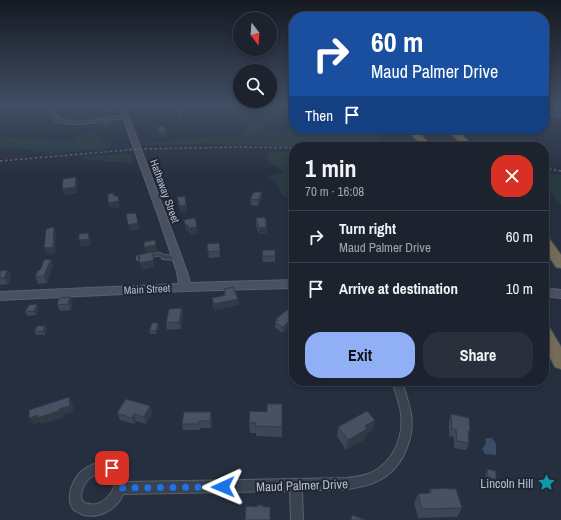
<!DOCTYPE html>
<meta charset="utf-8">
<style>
:root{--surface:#1c232f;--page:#292f3b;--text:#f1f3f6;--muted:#a0a4aa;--line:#3a404b;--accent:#91aff4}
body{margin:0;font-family:"Archivo Narrow",sans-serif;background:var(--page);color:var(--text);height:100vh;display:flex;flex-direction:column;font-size:15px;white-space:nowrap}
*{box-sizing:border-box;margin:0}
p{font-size:13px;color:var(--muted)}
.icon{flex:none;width:22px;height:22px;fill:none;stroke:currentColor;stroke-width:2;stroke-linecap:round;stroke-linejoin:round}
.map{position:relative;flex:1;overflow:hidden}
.sheet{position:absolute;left:289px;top:142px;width:260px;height:244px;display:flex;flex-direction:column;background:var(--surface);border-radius:16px;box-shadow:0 2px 6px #0003,0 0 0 1px var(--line)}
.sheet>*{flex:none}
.hud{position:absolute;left:289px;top:12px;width:260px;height:122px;border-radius:16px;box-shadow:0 2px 6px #0003,0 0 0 1px var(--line);background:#1a4fa0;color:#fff;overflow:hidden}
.needle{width:26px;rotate:163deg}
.buttons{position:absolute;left:233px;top:12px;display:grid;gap:8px}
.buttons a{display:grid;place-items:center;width:44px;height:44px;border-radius:50%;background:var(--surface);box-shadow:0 2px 6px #0003,0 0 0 1px var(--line);font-size:20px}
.pin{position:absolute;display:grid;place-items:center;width:34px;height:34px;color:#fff;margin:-17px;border-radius:8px;box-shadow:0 2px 6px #0006}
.me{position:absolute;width:44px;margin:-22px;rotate:269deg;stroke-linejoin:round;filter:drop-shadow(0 0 3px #0008)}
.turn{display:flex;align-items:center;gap:14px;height:84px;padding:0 16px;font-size:18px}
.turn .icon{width:52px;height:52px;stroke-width:2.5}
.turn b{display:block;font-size:28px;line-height:34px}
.then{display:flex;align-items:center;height:38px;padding:0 16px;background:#0003;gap:8px;font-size:15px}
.round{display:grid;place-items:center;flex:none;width:42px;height:42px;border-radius:16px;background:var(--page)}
.headline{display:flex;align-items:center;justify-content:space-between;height:68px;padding:0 16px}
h1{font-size:24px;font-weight:800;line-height:30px}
.primary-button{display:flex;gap:8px;margin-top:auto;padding:8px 16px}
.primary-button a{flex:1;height:46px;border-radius:16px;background:var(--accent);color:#111;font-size:16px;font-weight:800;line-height:46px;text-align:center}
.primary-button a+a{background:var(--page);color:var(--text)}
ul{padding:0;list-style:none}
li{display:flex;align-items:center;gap:12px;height:52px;padding:0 16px;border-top:1px solid var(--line)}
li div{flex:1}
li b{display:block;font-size:15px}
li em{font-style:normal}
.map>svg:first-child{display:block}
.green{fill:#283b40}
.water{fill:#3c4b67}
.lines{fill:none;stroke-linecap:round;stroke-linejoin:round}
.lane-far1-casing{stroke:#585f6d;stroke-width:4.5}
.lane-casing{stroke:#585f6d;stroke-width:6}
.street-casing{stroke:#585f6d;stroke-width:2}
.secondary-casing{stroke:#585f6d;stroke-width:2}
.highway-casing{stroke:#454c5a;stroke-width:2}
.lane-far1{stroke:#3a414f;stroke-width:3}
.lane{stroke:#3a414f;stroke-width:4}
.street{fill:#3a414f;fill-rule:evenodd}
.secondary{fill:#485062;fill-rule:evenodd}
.highway{fill:#756c58;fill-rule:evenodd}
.rail{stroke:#5c6576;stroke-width:1.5;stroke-dasharray:2.5 2.5;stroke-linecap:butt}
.wall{fill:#3d4655}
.shaded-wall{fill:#323945}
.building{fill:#475163;stroke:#323945}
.route{stroke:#1a73e8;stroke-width:7;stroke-dasharray:0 12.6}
.labels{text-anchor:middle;stroke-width:4;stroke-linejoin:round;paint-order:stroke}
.street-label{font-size:11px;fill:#b7bcca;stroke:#1f2634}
.near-poi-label{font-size:13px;fill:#b7bcca;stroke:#1f2634;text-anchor:end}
.near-street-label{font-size:13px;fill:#b7bcca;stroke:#1f2634}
</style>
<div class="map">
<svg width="561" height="520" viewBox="0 0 561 520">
<rect width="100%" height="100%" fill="#262f3f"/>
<path class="green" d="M294 111V129H379L378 147H277L270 145 205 144 142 145V143L185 139 241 136 242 133 248 129 246 124 247 121 268 117 271 118 264 126 266 129 265 130 249 135 288 134V131L291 129 284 112Z
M0 134 10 138 71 141 79 139 76 137 77 136 97 134 100 138 111 144 112 147 105 149 50 153 16 148H0Z
M271 152H294V205L289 199 282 195 276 182 268 176 285 172 271 164 267 159V154Z
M127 153 131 156 133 161 130 163 89 160 78 157Z
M544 173 561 175V205L544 186Z"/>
<path class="water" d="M544 104H561V118L551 117 544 114Z
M487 438H492L496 444V455L485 454 482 449 486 444 485 439Z"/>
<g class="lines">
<defs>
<path id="lane-far1" d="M140 258 159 254 164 257 173 258"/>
<path id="lane" d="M164 257 176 258
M139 258 145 257"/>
<path id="street" d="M48 107H50L55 112 59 119C80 126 104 118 125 115L127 116C123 118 117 119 112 119 93 123 74 127 55 121L52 113 47 108Z
M392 381H402C405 392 409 403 411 414 413 426 411 438 406 450 388 494 341 490 302 490L303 520H291L290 491 123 494C117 510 97 520 81 514 78 512 75 511 73 509 65 497 73 478 83 470 86 467 90 466 94 464 97 463 102 461 106 462 109 463 112 464 114 465 122 468 125 475 126 482L347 478C355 477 364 476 371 473 393 462 404 438 401 414 400 403 395 392 392 381ZM105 472C107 473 109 474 111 475 122 484 107 501 97 504 93 505 88 504 84 503 77 496 84 481 93 476 96 474 101 473 105 472Z"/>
<path id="secondary" d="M118 104H124L167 218 187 272 190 283 294 280V288L185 291 0 300V292L179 284 177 272 159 218Z
M544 288 561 290V298L544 296Z"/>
<path id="highway" d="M407 129H416L432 147H422Z
M447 129H456L474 147H464Z
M544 236 548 237 561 255V268L556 267 544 249Z
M544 325 549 327 561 347V369L555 367 544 346Z"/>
</defs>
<use href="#lane-far1" class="lane-far1-casing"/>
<use href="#lane" class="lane-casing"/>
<use href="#street" class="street-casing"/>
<use href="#secondary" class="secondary-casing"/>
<use href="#highway" class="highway-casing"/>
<use href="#lane-far1" class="lane-far1"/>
<use href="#lane" class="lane"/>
<use href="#street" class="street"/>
<use href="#secondary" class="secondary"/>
<use href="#highway" class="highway"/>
<path class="rail" d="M0 161 139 149 241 147 294 148
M544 168 561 171"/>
</g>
<path class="wall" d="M174 104H183L185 111 182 121 175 109Z
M185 196 187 211 181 212 178 203 177 197Z
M262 198 258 206 251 205 250 199Z
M256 218 267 223V233L259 234 256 225Z
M184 220 198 233 190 235 189 232H187Z
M219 243 220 257 209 258 207 244Z
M275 250V262H263L262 256Z
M51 259 53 266 47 283 38 284 35 277 40 270Z
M0 271 11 277 8 284 0 285Z
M224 289 238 299 239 305 214 310 213 305 212 298 224 295Z
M70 297 73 303 71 310 60 311 57 305Z
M37 304 39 307 36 315 27 316 25 312Z
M292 306 283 333 275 328 276 319Z
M182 308 183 315 181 329 167 330 166 323Z
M158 323 159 327 156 334H150L149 331Z
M45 326 47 329 45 335H36L34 332Z
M327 381H335V383H327Z
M282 404V437L256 436V433H250L249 423 267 412Z
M150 406 152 413 146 424 136 421 134 424 120 420 117 413Z
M451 414 470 432 468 436 469 443 466 450 454 448V437L449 436V421Z
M212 418 211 428H200V430H183L182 424Z
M375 420 373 430 366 434 365 439 346 450 337 436 338 427Z
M487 469 496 479 494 483 486 480V472Z
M430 489H447L462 508 457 517 418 518 414 503 418 494H428Z"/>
<path class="shaded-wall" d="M66 104H76H73V107L67 108Z
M184 106 185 111 182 121 181 117Z
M110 108H111L112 112H110L111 116H110L112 127 104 128 103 123 104 117 103 114Z
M166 131V137H160L159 132Z
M76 177 78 183 77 193 64 195 62 189Z
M262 192V198L258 206V200Z
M114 193 116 199 118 196 120 207 110 209 108 203Z
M186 205 187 211 181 212 180 206Z
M138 223 140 229 130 231 128 225Z
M265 223H267V233L259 234V228Z
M188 225 189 232H187L186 226Z
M54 227 56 233 55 253 47 255 44 248Z
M197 227 198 233 190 235 189 228Z
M88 233 90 239 91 245 81 247 79 240Z
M155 240 157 251 152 252 155 267 142 270 140 263 146 254 144 247Z
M51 259 53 266 47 283 44 276Z
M8 270 11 277 8 284 4 278Z
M70 297 73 303 71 310 68 304Z
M238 299 239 305 214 310V304Z
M37 304 39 307 36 315 34 311Z
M182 308 183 315 181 329 179 322Z
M294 316V322L283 333V327Z
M158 323 159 327 156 334V331Z
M45 326 47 329 45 335 43 331Z
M69 397 73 404V412L63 415V418L41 424 40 422 33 424 29 418 59 409Z
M150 406 152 413 146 424 144 417Z
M211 412 212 418 211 428 210 421Z
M134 414 136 421 134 424 132 418Z
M375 420 373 430 366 434 365 439 346 450 348 440 365 426Z"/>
<path class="building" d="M99 104H109L111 108H110V112L103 114Z
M174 104H183L184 106 181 117Z
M110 116 111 122 103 123 102 117Z
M164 126 166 131 159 132 158 127Z
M76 177 75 187 62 189 63 179Z
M254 192H262L258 200 250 199Z
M114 193V196H118L119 201 108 203V194Z
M185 196 186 205 180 206 177 197Z
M136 213 138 223 128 225 126 214Z
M264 217 267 223H265L267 227 259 228 256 218Z
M195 218 197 227 189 228 188 225 186 226 184 220Z
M54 227 53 247 44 248 46 229Z
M88 233 89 239 79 240V234Z
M155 240 156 245 144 247V242Z
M219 243 220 251 208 252 207 244Z
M263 250H275V256H262Z
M152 252 154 260 140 263 139 255Z
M51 259 44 276 35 277 38 270H40L44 260Z
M8 270 4 278H0V271Z
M233 287 238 299 214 304 212 298 226 295 224 289Z
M70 297 68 304 57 305 59 298Z
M37 304 34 311 25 312 29 305Z
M292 306H294V316L283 327 275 322 278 320 276 319Z
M182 308 179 322 166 323 169 309Z
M152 323H158L156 331H149Z
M37 326H45L43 331 34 332Z
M69 397 70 406 59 409V411L37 418 38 415 29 418V410Z
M126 399 150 406 144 417 134 414 132 418 117 413Z
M267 404H282V427L255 426 256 423H249L250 411 267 412Z
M367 411 375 420 365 426 367 429 348 440 338 427Z
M184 412H211L210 421H199L198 424H182Z
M451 414 469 418 470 432 468 431 469 443 457 441 456 430 452 429Z
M487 469 496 471V479L488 477Z
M447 488V489H456L462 508 422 509 418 494 431 493 430 489Z
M257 505H263V507H270V520H245L246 506 257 507Z
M352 515 366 520H351Z"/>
<linearGradient id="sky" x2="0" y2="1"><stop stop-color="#151a23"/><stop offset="0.59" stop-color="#414d63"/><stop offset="1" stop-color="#414d63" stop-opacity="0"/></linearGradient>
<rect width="561" height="177" fill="url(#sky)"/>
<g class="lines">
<path class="route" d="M112 468C119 474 121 479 120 488L223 487"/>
</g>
<defs>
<symbol id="sight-bare" viewBox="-9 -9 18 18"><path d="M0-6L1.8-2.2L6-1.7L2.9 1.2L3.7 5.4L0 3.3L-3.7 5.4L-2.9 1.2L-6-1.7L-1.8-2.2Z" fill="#0f9aa8" stroke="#1f2634" stroke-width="2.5" paint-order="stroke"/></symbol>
</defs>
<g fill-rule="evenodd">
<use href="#sight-bare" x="534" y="470" width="25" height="25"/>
</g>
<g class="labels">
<g class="street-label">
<text transform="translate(165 191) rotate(70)" y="4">Hathaway Street</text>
<text transform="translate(147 289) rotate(-3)" y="4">Main Street</text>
</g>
<g class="near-poi-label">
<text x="533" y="488">Lincoln Hill</text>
</g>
<g class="near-street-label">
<text transform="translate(302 485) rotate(-2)" y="5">Maud Palmer Drive</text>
</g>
</g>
</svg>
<div class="buttons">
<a><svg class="needle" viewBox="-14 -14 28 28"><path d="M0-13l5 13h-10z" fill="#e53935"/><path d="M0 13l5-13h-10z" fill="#a0a4aa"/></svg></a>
<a><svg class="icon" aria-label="search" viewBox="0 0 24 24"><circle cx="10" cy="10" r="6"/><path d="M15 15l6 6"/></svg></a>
</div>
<div class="pin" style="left:112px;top:468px;background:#d93025"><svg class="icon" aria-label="arrive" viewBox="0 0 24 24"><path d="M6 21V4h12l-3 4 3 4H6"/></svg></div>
<svg class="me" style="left:223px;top:487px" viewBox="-20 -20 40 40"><path d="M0-17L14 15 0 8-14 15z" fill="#1a73e8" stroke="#fff" stroke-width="4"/></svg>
<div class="hud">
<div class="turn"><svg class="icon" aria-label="right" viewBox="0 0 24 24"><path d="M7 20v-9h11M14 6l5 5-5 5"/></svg><div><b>60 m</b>Maud Palmer Drive</div></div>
<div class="then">Then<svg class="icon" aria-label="arrive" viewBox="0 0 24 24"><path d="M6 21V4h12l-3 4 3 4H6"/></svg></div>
</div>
<section class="sheet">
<div class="headline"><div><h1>1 min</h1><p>70 m · 16:08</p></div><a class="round" style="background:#d93025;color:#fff"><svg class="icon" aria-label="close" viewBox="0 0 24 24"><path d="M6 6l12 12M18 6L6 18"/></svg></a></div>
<ul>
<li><svg class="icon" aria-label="right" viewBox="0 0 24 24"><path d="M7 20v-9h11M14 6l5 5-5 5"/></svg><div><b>Turn right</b><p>Maud Palmer Drive</p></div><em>60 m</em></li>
<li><svg class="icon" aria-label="arrive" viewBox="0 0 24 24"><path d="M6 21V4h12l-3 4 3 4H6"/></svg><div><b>Arrive at destination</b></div><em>10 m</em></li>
</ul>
<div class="primary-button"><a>Exit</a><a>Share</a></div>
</section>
</div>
